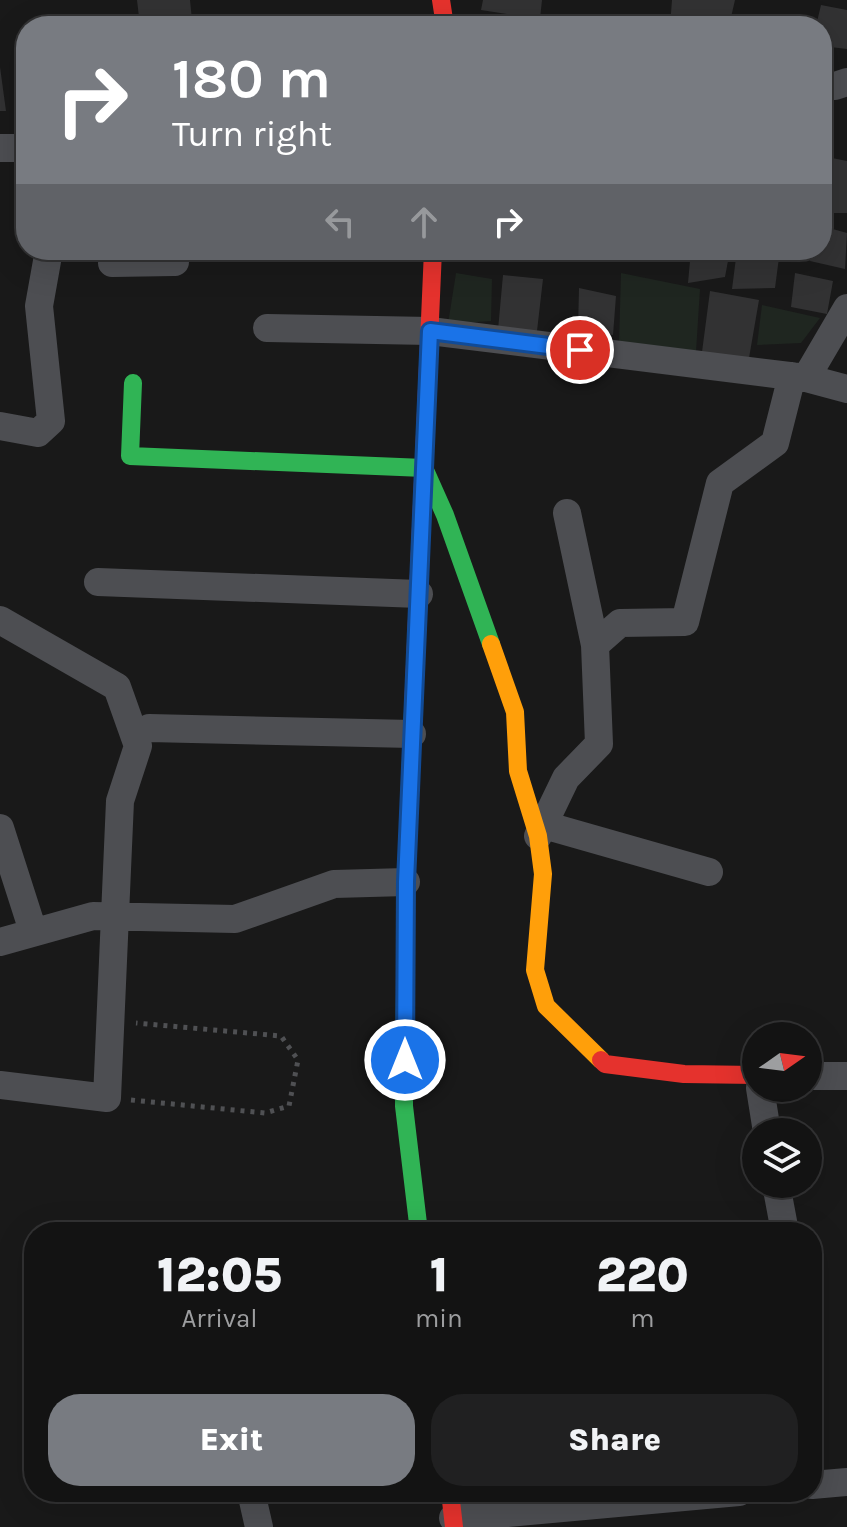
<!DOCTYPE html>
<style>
:root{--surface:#131313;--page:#202021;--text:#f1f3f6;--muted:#9d9ea0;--line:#323233;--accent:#787b81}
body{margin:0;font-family:Karla,sans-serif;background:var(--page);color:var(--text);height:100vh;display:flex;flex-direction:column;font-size:30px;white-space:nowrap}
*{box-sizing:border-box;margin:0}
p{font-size:26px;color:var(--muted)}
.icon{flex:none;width:44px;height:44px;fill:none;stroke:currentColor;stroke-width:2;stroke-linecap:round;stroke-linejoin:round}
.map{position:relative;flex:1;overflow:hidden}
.side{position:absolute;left:24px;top:1222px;width:798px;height:280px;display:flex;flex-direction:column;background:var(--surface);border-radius:32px;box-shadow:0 8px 32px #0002,0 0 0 2px var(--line)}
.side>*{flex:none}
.guide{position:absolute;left:16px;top:16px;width:816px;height:244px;border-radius:32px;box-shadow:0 8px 32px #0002,0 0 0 2px var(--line);background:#787b81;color:#fff;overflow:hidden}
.needle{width:52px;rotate:76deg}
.fabs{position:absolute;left:742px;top:1022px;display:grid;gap:16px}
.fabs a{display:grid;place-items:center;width:80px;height:80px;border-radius:50%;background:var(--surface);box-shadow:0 8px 32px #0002,0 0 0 2px var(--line);font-size:40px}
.pin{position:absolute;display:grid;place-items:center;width:68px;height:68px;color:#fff;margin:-34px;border:4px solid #fff;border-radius:50%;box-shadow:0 2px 8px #0007}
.me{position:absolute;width:88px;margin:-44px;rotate:0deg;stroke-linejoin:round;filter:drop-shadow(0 0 6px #0008)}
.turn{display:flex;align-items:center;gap:28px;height:168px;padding:0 24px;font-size:36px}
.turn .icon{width:104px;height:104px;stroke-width:2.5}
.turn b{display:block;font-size:56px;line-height:68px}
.lanes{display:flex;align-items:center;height:76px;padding:0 24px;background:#0003;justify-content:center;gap:40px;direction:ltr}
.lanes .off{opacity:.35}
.eta{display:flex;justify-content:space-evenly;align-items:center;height:136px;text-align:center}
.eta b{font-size:48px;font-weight:800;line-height:56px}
.action{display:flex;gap:16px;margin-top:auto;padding:16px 24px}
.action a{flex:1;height:92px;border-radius:32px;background:var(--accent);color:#fff;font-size:32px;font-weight:800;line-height:92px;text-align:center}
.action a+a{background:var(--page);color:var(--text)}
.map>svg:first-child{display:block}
.green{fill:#1f2620}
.building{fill:#323233}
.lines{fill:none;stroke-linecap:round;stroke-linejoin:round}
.path{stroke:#4f5053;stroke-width:5;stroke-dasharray:4 6;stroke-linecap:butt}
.street{stroke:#4d4e52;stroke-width:28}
.fast{stroke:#30b455;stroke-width:18}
.slow{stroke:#ff9f0a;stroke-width:18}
.jam{stroke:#e5322d;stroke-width:18}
.route-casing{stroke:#114b97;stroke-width:20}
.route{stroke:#1a73e8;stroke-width:14}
</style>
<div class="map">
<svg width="847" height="1527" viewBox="0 0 847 1527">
<rect width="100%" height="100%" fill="#191919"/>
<path class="green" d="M456 273 492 279 491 321 448 324Z
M621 273 700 289 696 352 619 344Z
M762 305 820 318 801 343 757 345Z"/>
<path class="building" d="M137 0H190L192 20 140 26Z
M483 0H542L540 19 481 10Z
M672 0H735L729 26H670Z
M821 5 847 10V49L822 46V26H816Z
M0 67 6 111H0Z
M822 156 847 161V213H822Z
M822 226 847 233 845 269 810 261 813 250H822Z
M512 250H552L551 256Z
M691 250H730L725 277 688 283Z
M737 250H780L775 288 732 289Z
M795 273 833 281 827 314 791 307Z
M503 275 543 279 537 331 498 330Z
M579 288 616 296 613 335 578 331Z
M710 291 759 300 749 358 702 352Z"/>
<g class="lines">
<path class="path" d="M131 1100 265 1113 289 1106 298 1060 281 1036 136 1023"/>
<path class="street" d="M822 84 835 86 847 82
M0 148H26
M112 263 175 262V250
M267 328 430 331 806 378 847 389
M806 378 847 308
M0 426 38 433 51 421 39 306 49 250
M567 513 595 645
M98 582 419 594
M0 620 117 687 138 746 120 801 107 1098 0 1085
M149 728 412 734
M544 825 709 872
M0 828 33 931
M538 836 566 778 599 744 595 645 620 623 685 622 720 483 775 443 792 376
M0 942 93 916 235 919 334 884 406 882
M808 1076H847
M760 1088 767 1132
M776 1184 785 1232
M812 1485 847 1482
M251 1492 259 1527
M453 1518 739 1492"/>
<path class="fast" d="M133 383 130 456 424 468 445 515 491 644
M413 711 406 882 404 1106 419 1232"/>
<path class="slow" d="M491 644 515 712 518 771 538 836 543 874 535 970 546 1006 601 1060"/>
<path class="jam" d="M441 0 445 26
M413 711 433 250
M601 1060 605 1064 684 1074 756 1075
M450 1492 454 1527"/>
</g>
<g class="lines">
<defs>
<path id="route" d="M405 1060 406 882 430 331 580 350"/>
</defs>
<use href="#route" class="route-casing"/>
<use href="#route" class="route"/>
</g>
</svg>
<div class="fabs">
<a><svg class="needle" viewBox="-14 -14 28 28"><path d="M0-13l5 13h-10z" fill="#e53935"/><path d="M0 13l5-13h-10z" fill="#9d9ea0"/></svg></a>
<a><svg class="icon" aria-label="layers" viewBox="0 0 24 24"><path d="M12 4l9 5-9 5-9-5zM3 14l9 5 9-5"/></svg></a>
</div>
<div class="pin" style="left:580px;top:350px;background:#d93025"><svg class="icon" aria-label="arrive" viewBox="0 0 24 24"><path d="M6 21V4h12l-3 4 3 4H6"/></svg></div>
<svg class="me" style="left:405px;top:1060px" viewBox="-20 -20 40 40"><circle r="17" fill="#1a73e8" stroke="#fff" stroke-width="3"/><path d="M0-11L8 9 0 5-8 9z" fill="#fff"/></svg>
<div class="guide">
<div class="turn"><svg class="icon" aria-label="right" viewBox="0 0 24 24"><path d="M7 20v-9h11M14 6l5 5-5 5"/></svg><div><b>180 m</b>Turn right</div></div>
<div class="lanes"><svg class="icon off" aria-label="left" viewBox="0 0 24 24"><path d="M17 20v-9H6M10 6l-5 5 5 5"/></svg><svg class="icon off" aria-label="ahead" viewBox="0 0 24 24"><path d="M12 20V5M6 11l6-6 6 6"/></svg><svg class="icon" aria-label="right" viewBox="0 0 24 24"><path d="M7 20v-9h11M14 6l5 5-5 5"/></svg></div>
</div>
<section class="side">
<div class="eta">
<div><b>12:05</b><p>Arrival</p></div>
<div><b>1</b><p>min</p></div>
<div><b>220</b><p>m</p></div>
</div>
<div class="action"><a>Exit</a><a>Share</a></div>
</section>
</div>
